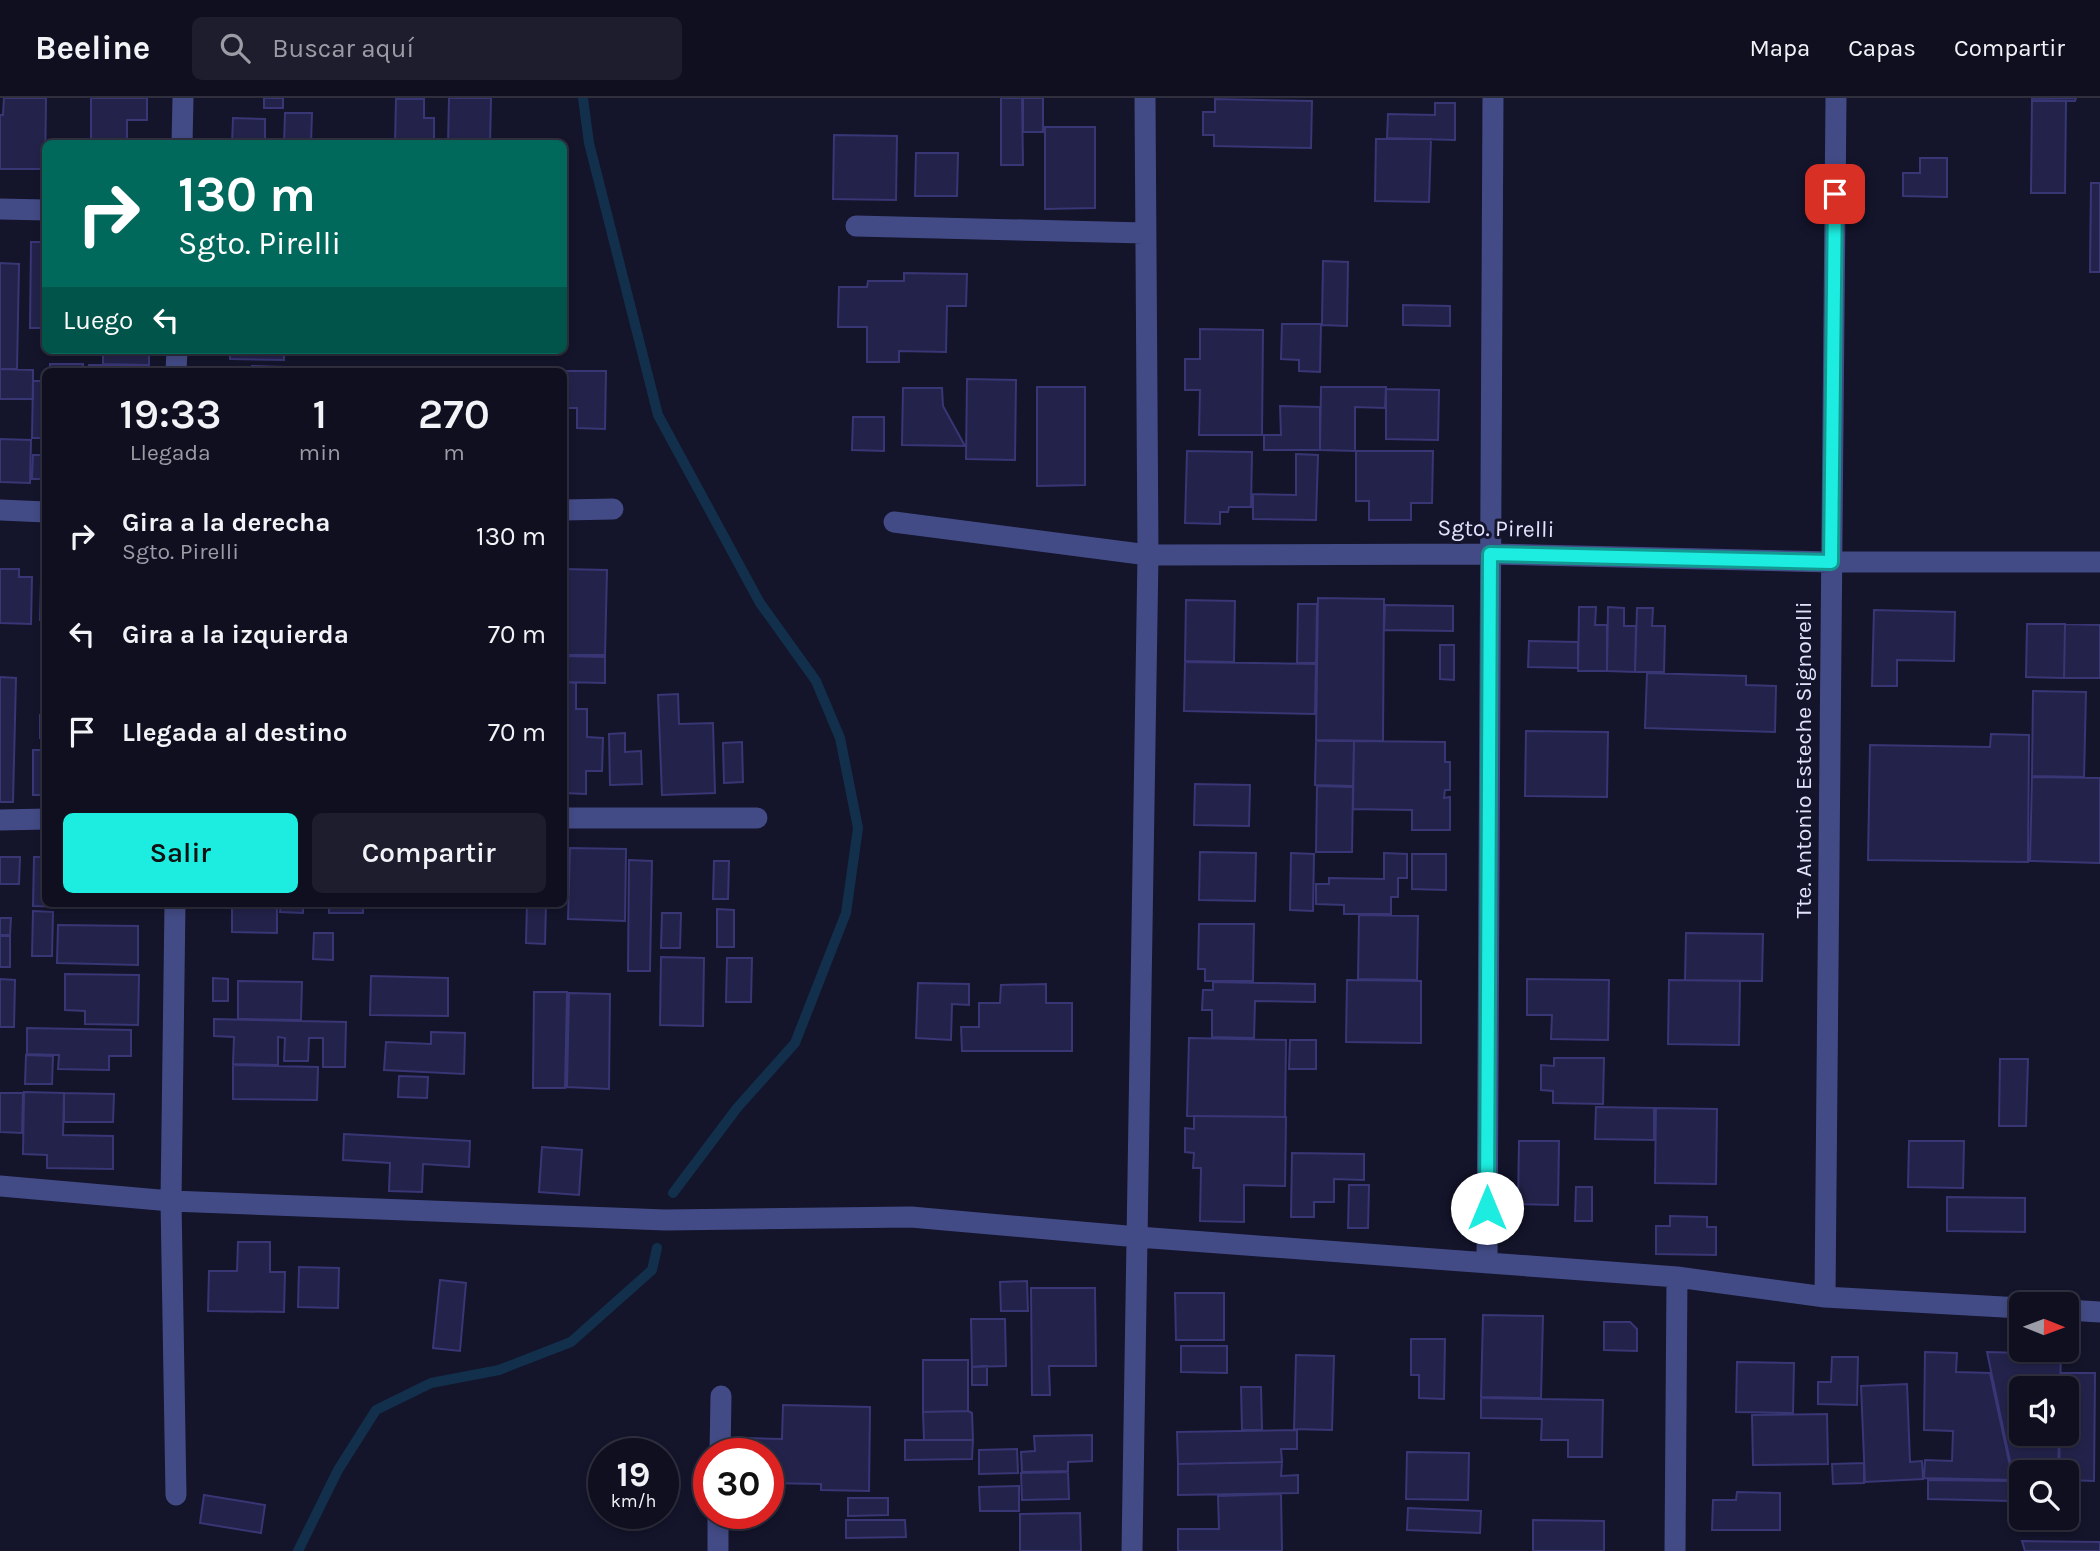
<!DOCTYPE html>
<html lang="es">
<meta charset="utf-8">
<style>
:root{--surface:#0f0f20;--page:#1d1d2d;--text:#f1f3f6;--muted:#9b9ca5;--line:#2f2f3e;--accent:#1dece0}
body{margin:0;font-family:Karla,sans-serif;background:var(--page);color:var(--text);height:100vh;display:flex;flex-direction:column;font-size:26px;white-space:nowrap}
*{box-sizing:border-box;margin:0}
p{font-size:23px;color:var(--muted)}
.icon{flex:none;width:38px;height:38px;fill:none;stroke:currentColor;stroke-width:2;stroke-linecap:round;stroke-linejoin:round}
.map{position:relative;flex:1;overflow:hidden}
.panel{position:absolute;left:42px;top:270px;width:525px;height:539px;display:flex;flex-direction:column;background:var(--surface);border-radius:10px;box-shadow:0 4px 10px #0003,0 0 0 2px var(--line)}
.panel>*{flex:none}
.top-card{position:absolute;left:42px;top:42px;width:525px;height:214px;border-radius:10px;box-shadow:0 4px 10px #0003,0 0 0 2px var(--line);background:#00695c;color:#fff;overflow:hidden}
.needle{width:46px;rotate:91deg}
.fabs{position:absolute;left:2009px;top:1194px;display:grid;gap:14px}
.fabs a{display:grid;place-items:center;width:70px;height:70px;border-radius:10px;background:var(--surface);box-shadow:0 4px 10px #0003,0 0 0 2px var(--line);font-size:35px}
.speed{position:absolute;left:588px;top:1340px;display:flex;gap:14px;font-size:35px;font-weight:700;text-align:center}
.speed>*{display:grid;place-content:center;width:91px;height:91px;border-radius:50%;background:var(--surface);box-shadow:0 4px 10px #0003,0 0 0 2px var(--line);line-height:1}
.speed small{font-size:18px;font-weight:400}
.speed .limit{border:10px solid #d22;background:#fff;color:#111}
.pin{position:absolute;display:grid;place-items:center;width:60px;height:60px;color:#fff;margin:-30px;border-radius:14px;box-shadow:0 4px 10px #0006}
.me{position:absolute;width:77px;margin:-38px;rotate:0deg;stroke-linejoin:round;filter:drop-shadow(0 0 5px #0008)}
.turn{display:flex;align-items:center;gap:24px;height:147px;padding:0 21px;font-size:32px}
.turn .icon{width:91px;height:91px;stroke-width:2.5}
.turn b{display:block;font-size:49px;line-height:60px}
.then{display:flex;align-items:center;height:66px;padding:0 21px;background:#0003;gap:14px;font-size:26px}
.eta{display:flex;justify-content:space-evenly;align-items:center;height:119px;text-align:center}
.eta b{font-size:42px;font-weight:600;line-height:49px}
.action{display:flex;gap:14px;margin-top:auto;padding:14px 21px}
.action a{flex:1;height:80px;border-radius:10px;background:var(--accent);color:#111;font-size:28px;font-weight:600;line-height:80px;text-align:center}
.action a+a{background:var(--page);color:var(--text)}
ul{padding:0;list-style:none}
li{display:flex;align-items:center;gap:21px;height:98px;padding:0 21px}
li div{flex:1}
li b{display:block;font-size:26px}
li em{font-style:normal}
header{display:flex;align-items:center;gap:42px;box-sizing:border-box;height:98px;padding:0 35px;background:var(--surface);border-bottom:2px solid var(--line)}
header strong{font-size:33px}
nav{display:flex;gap:38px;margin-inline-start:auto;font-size:24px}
.search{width:490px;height:63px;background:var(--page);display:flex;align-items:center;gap:18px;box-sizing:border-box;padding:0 24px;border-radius:10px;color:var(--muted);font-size:26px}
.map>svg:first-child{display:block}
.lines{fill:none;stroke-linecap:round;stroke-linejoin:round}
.stream{stroke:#12304b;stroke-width:10}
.building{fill:#23224a;stroke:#383674;stroke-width:2}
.minor{stroke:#434b86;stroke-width:21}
.route-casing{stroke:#139992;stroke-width:18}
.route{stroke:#1dece0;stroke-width:12}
.labels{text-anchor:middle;stroke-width:6;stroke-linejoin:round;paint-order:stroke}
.street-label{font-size:23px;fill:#e1e2fc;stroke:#14142b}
</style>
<header>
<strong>Beeline</strong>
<div class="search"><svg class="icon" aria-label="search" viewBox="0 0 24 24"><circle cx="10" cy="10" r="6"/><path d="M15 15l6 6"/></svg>Buscar aquí</div>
<nav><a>Mapa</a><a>Capas</a><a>Compartir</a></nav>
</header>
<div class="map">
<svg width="2100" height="1453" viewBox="0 0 2100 1453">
<rect width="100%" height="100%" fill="#14142b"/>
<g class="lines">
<path class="stream" d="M583 0 589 45 658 317 760 505 816 583 840 640 858 730 846 815 795 945 737 1010 673 1095
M298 1453 338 1372 376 1312 431 1285 499 1272 571 1244 652 1172 657 1150"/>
</g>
<path class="building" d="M4 0H46L45 71H0V17H3Z
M91 0H147V22H127V42L91 41Z
M264 0H283V10H264Z
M449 0H491L490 46H448Z
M1001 0H1022L1023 67H1001Z
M1023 0H1043V34H1023Z
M2032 0H2076L2075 3 2032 2Z
M396 1H424V20H434V42H423V46H395Z
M1215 1 1312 3 1311 50 1214 48V37H1203V14H1215Z
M2032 3H2066L2065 95H2031Z
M1435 5H1455V42L1387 40 1388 16 1435 17Z
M285 15H312L311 46H284Z
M233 20 265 21V46H232Z
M1045 29H1095V110L1045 111Z
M834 37 897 38 896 102 833 101Z
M1376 41H1431L1429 104 1375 103Z
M916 55H958L957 98H915Z
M1920 60H1947V99L1903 98V75H1920Z
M2091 85H2100V174H2090Z
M31 144H46V230H30Z
M1323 163 1348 164 1347 228 1322 227Z
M0 165 19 166 17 271H0Z
M904 175 967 176 966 208H947L946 254 899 253V264H867V229H838L839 189H867L868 183H904Z
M1403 207 1450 208V228L1403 227Z
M1282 226H1321L1320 274 1299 273V262L1281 261Z
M1200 231 1263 232 1262 337H1199L1200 292H1185V261H1200Z
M103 252H149V267L103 266Z
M230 252H284V262L230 261Z
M50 266H83V273H50Z
M89 267H143V273H88Z
M252 268 284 269V273H252Z
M0 271 33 272V301H0Z
M337 271 387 272V273H337Z
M554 273H606L605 331 577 330V310H564V273Z
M967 281 1016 282 1015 362 966 361Z
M33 283H46V340H32Z
M1037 289H1085V387L1037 388Z
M1321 289H1386L1385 310 1355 309V353L1320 352Z
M903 290H942L943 308 965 348 902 347Z
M1386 291 1439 292 1438 342 1386 341Z
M1280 308 1320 309V352H1264V337H1281Z
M853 319H884V353L852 352Z
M0 341 31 342 30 385 0 384Z
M1187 353 1252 354 1251 409H1229L1228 414H1220V426L1185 425Z
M1356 353H1433L1432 405H1411V422H1369V403H1356Z
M1296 356 1318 357 1316 422 1253 421V396L1296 397Z
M33 357H46V381H32Z
M0 471H19V479H32L31 526 0 525Z
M564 471 607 472 605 557H564Z
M41 482H46V522H40Z
M1318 500 1384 501 1383 643 1316 642Z
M1186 502 1235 503 1234 564 1185 563Z
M1298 506H1317L1316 565H1297Z
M1385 507 1453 508V533L1384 532Z
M1579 509H1596L1595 527H1607V573H1578Z
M1608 509 1624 510V528H1636L1635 574 1607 573Z
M1637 510H1653L1652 528H1665L1664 574H1635Z
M1874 512 1955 514 1954 563 1897 562V588H1872Z
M2027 526H2065L2064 580 2026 579Z
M2065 526 2100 527V580H2064Z
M1529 543 1578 544V570L1528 569Z
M1440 547H1454V582L1440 581Z
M564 558 605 559V585L564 584Z
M1185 564 1316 566 1315 616 1184 613Z
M1647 575 1746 578V587L1776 588 1775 634 1645 630Z
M0 579 16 580 13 704H0Z
M564 584 576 585V611H587V639L603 640 602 673H586V696L564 695Z
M2033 593 2086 594 2084 679 2032 678Z
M678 596 679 626 713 625 715 695 662 697 658 597Z
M40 617H46V640H40Z
M1526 633 1608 634 1607 699 1525 698Z
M625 635V654L641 653 642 686 610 687 609 636Z
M1991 636 2029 637 2028 764 1868 762 1870 647 1990 649Z
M1316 643H1354L1353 688 1315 687Z
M1354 643 1445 644V664H1450V692H1445L1444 700 1450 699V732H1412V712L1353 711Z
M742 644 743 684 724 685 723 645Z
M33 652H46V697H33Z
M2032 679 2100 680V765L2030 763Z
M1195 686 1250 687 1249 728 1194 727Z
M1317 688 1353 689 1352 754H1316Z
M570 750 626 751 625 823 568 821Z
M1200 754 1256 755 1255 803 1199 802Z
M1291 755 1314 756 1313 813 1290 812Z
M1384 755 1407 756V780H1398V799H1391V816H1344V807L1316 806V786H1329V780L1384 781Z
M1412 756H1446V792L1412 791Z
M0 759H20L19 786H0Z
M34 759H46V805H69V809L33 808Z
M629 762 652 763 650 873H628Z
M714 763H729L728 801H713Z
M232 805H277V835L232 834Z
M281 805H303V815L280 814Z
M329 805H363V815H329Z
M527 805H546L545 846 526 845Z
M717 811 734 812V849H717Z
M33 813 53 814 52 858H32Z
M662 815H681L680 850H661Z
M1359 817 1418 818 1417 882 1358 881Z
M0 820H11L10 837H0Z
M1199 826H1254L1253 883H1205V871H1198Z
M58 827 138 828V867L57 865Z
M314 835H333V862L313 861Z
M1686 835 1763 836 1762 883 1685 882Z
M0 838H10V869H0Z
M661 859 704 860 703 928 660 927Z
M727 860H752L751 904H726Z
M65 876 139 877 138 927 85 926V913L65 912Z
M371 878 448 880V918L370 917Z
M213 880 228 881V903H213Z
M0 881 15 882 14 929H0Z
M1527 881 1609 882 1608 942 1551 941 1552 917H1527Z
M1347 882 1421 883V945L1346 944Z
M1669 882 1740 883 1739 947 1668 946Z
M238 883 302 884 301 922 238 921Z
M1213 884 1315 886V904L1255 903 1254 940 1212 939V912H1202L1203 892H1213Z
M918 885 969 886V907L952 906 951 942 916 940Z
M1046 886V905H1072V953H962L961 929H979V905H1000L1001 887Z
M534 894H567L565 990H533Z
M569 895 610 896 609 991 567 989Z
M214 921 346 924 345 969H323V940H309L308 963H284L285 940 278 939V967L233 966 234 939 214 938Z
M27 930 131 932V958H109V972L58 971 59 957 27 956Z
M431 934 465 935 464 976 384 972 386 944 431 946Z
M1189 940 1286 942 1285 1019 1187 1018Z
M1290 942H1316V971H1289Z
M26 957 53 958 52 986H25Z
M1554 960H1604L1603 1006 1553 1005V993L1541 992V967L1554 968Z
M2000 961H2028L2026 1028H1999Z
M233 967 318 969 317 1002 233 1001Z
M399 978 428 979 427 1000 398 999Z
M24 994 64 995 63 1037 113 1038V1071L47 1070V1057L23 1056Z
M0 995H23L22 1035 0 1034Z
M64 995 114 996 113 1024H64Z
M1596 1009 1654 1010V1042L1595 1041Z
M1656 1010 1717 1011 1716 1086 1655 1085Z
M1194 1018 1286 1019 1285 1088 1244 1087V1124L1200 1123 1201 1070H1193L1194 1055 1185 1054V1030L1194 1031Z
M344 1036 470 1043 469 1069 423 1066 422 1094 389 1093 390 1065 343 1062Z
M1519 1043H1559L1558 1107 1518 1106Z
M1909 1043H1964L1963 1090 1908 1089Z
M542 1049 582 1052 579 1097 539 1094Z
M1292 1055 1364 1056V1082L1334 1081V1104H1314V1119H1291Z
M1349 1087H1369L1368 1130H1348Z
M1576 1089H1592V1123H1575Z
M1947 1099 2025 1100V1134L1947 1133Z
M1670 1118 1707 1119V1129H1716V1157L1656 1156V1128H1670Z
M238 1144H270V1174H285L284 1214 208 1213 209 1173H237Z
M299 1169 339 1170 338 1210 298 1209Z
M440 1182 466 1185 460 1253 433 1250Z
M1027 1183 1028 1213H1001L1000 1184Z
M1031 1190H1095L1096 1268H1049L1050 1297H1032Z
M1175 1195H1224V1242H1176Z
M1483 1217 1543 1218 1541 1300 1481 1299Z
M971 1221H1005L1006 1268 972 1269Z
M1604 1224H1630L1637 1231V1253L1604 1252Z
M1411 1241H1445L1444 1301 1419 1300V1277H1411Z
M1181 1248H1227V1275L1181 1274Z
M1925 1254 1957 1255 1956 1274 1990 1275 2013 1382 1924 1380 1925 1362 1952 1363 1953 1333 1924 1332Z
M1987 1254 2061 1256 2060 1290H2021V1335H2059L2058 1374H2021V1382H2014Z
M1296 1257 1334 1258 1332 1332 1294 1331Z
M1832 1259H1858L1857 1307 1818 1306V1284H1831Z
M923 1262H968V1313L923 1314Z
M1737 1264 1794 1265 1793 1315 1736 1314Z
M987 1268V1287H972V1269Z
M2061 1275H2095L2094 1383 2067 1382V1374H2059L2060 1335H2067V1290H2061Z
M1907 1286 1910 1364 1922 1363 1923 1381 1865 1384 1861 1288Z
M1241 1289H1261L1262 1332H1242Z
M1481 1300 1603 1302 1602 1359H1568V1342H1541L1542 1321 1481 1320Z
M783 1307 870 1309 869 1393 821 1392V1386L768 1385V1356H746L747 1340 782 1341Z
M968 1313 972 1315 973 1342H924L923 1314Z
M1827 1316 1828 1366 1753 1367 1752 1317Z
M1297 1332V1351H1281L1282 1364 1178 1366 1177 1334Z
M1092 1337V1363L1068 1364V1373L1022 1374 1021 1354 1035 1353 1034 1338Z
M905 1342H973L972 1361 905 1362Z
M1017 1351 1018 1375 979 1376V1352Z
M1407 1354 1469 1355 1468 1402 1406 1401Z
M1282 1364 1281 1378 1298 1377V1395L1178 1397V1366Z
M1864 1365V1385L1833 1386 1832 1366Z
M1068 1374 1069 1401 1022 1402 1021 1375Z
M1928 1382 2010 1383V1403L1928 1401Z
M1019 1388V1413H980L979 1389Z
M1737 1394 1780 1395V1432H1712L1713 1402H1736Z
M1281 1396 1282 1453H1178V1431H1219L1218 1398Z
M204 1397 265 1407 261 1435 200 1425Z
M848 1400H888V1417L848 1418Z
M1408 1410 1481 1413 1480 1435 1407 1432Z
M1080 1415 1081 1453H1020V1416Z
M846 1422H905L906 1439 846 1440Z
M1533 1422 1604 1423V1453H1533Z
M2022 1443 2100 1444V1453H2025Z"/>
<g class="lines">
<path class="minor" d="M182 46 183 0
M0 111 46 112
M856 128 1145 135
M176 273 177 252
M0 412 46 414
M564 412 613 411
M894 424 1148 457 1490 456 1831 464H2100
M564 720H757
M0 722 46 721
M175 805 171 1103 176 1397
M0 1088 171 1103 665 1122 911 1119 1138 1139 1677 1179 1825 1199 2021 1210
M1487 1165 1493 0
M1825 1199 1836 0
M2067 1212 2100 1214
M720 1356 721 1298
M718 1453V1416
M1132 1453 1148 457 1145 0
M1675 1453 1677 1179"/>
</g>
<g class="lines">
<defs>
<path id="route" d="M1487 1110 1490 456 1831 464 1835 96"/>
</defs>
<use href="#route" class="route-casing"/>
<use href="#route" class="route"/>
</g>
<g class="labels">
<g class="street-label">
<text transform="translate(1496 430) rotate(1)" y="8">Sgto. Pirelli</text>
<text transform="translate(1803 662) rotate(-90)" y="8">Tte. Antonio Esteche Signorelli</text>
</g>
</g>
</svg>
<div class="fabs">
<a><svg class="needle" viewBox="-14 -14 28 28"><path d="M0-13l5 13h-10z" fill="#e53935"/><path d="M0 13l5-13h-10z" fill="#9b9ca5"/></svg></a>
<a><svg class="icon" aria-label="sound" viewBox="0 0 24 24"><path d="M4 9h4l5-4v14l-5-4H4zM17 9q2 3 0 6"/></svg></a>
<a><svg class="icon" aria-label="search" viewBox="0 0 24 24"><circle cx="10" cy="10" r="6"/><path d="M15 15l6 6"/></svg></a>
</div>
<div class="speed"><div>19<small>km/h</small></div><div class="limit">30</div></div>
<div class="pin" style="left:1835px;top:96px;background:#d93025"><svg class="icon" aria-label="arrive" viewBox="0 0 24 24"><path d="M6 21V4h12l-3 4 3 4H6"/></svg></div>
<svg class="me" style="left:1487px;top:1110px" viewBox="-20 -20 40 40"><circle r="19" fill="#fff"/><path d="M0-13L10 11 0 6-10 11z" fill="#1dece0"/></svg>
<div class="top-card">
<div class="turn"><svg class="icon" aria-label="right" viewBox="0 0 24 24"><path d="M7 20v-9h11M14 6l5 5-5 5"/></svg><div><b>130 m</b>Sgto. Pirelli</div></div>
<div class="then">Luego<svg class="icon" aria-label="left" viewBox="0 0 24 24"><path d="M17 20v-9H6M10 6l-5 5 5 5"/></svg></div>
</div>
<section class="panel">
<div class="eta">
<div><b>19:33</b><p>Llegada</p></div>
<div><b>1</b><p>min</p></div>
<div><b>270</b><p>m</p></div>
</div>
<ul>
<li><svg class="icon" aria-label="right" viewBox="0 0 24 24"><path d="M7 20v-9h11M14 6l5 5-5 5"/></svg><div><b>Gira a la derecha</b><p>Sgto. Pirelli</p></div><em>130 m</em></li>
<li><svg class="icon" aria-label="left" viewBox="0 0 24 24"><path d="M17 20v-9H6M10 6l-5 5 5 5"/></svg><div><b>Gira a la izquierda</b></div><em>70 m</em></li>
<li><svg class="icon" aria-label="arrive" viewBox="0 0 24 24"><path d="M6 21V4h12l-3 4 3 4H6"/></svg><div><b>Llegada al destino</b></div><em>70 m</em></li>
</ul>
<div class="action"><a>Salir</a><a>Compartir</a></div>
</section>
</div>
